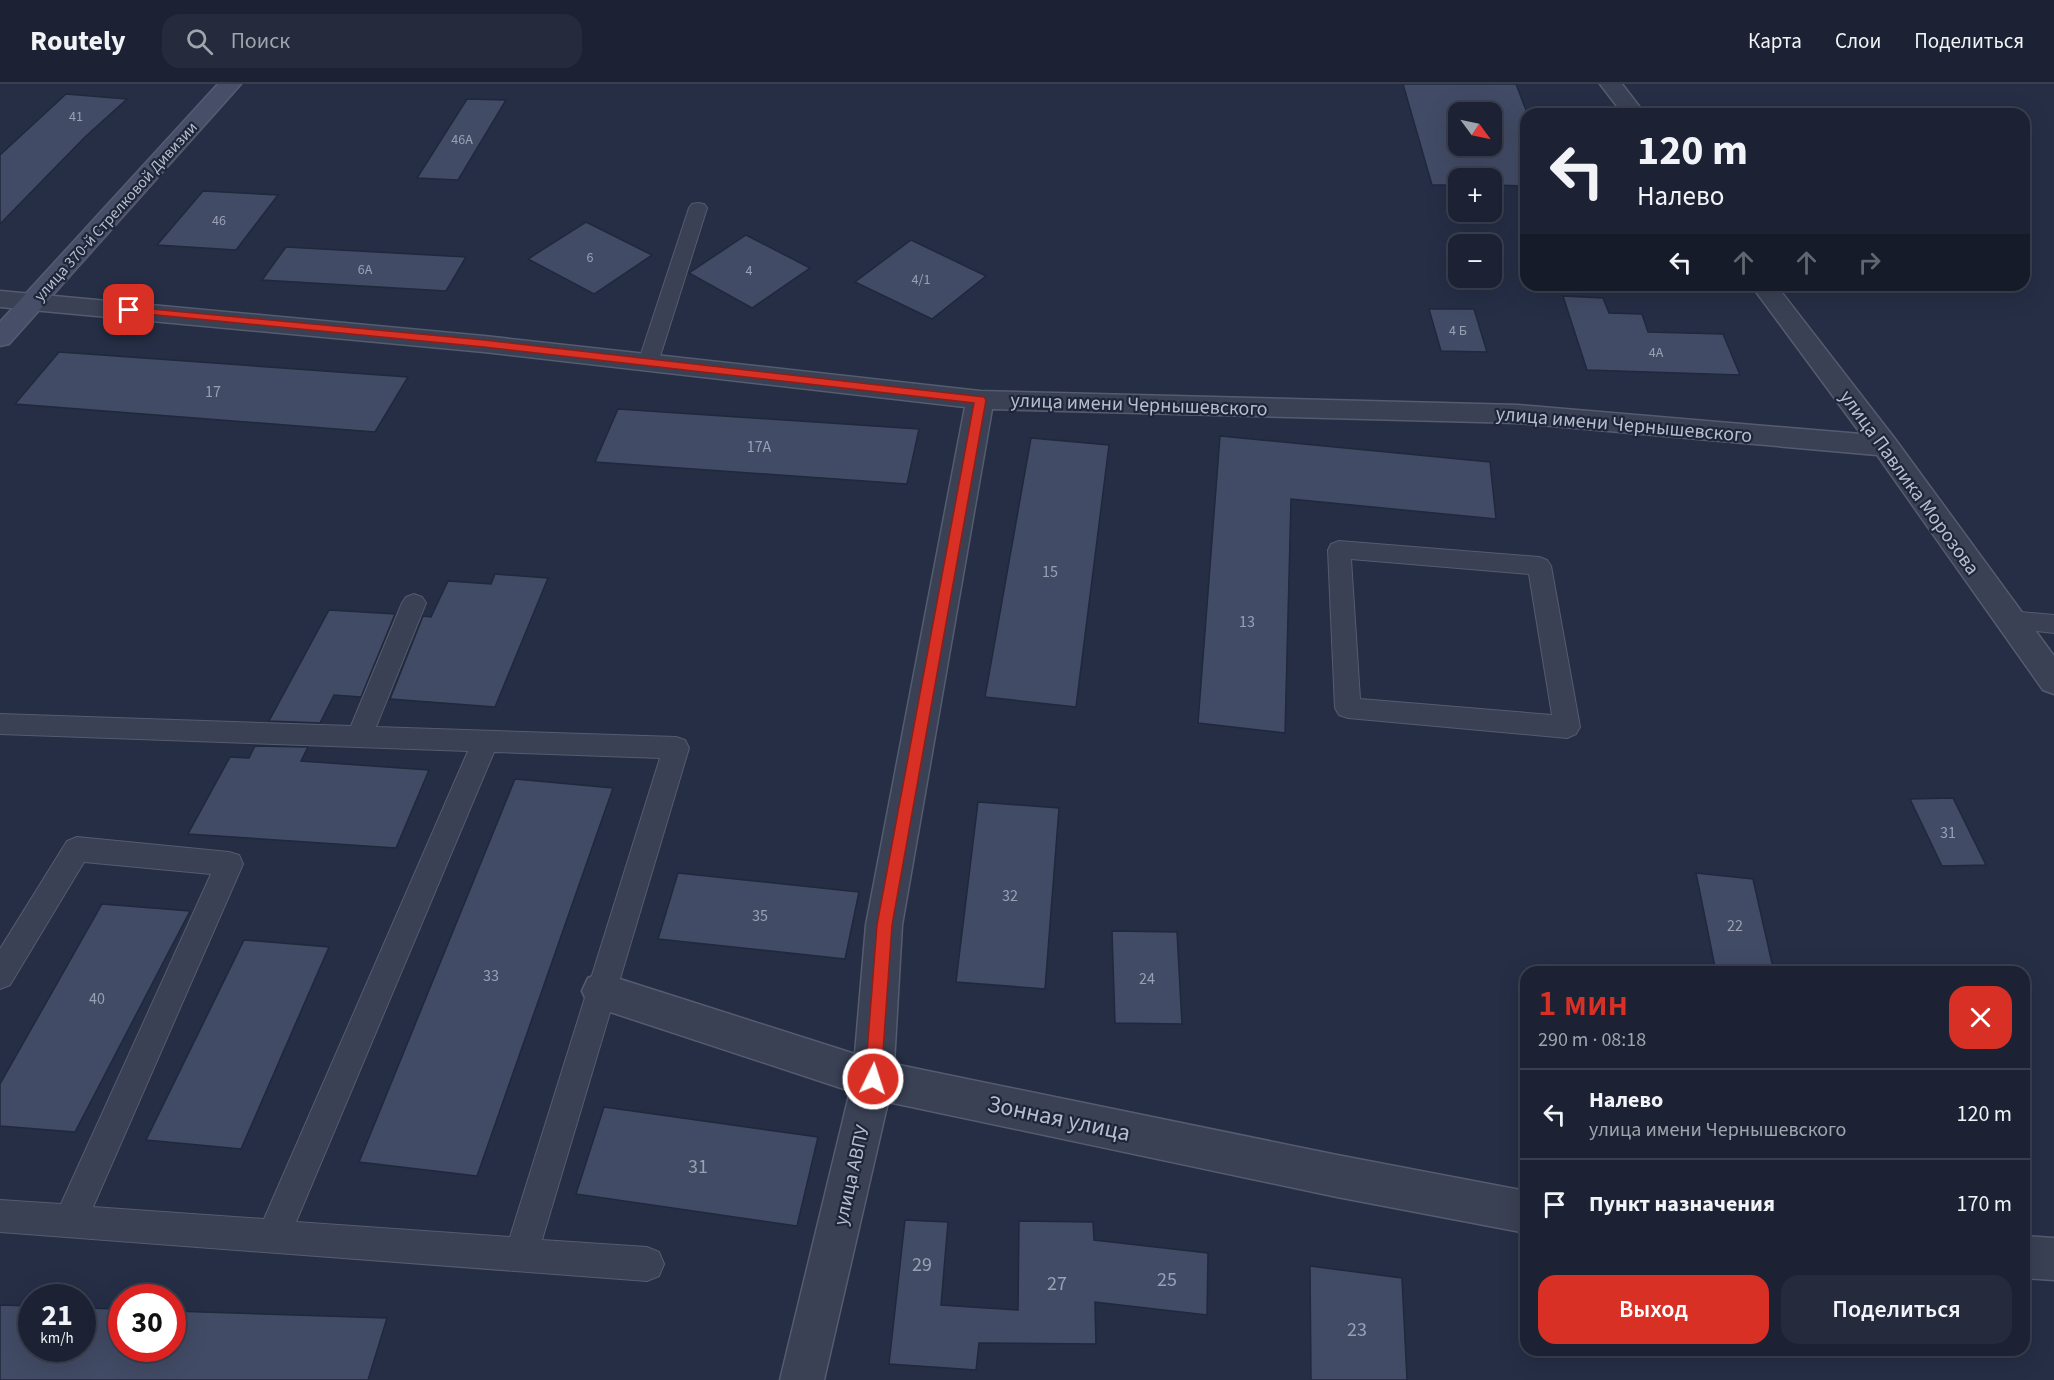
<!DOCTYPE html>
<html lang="ru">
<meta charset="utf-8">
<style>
:root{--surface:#1c2234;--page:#252a3c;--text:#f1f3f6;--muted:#a0a4ac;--line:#3a3f4f;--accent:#d93025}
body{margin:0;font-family:"Source Sans 3",sans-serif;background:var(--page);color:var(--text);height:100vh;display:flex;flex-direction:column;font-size:22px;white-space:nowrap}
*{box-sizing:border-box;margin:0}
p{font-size:20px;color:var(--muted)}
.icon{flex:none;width:33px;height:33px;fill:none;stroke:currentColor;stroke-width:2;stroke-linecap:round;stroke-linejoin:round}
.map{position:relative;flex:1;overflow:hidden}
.details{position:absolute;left:1520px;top:882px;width:510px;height:390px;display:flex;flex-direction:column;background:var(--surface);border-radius:18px;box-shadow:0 6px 24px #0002,0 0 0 2px var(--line)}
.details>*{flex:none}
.top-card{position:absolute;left:1520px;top:24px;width:510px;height:183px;border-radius:18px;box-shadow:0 6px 24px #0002,0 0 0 2px var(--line);background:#1c2234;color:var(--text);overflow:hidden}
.needle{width:39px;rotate:123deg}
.buttons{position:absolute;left:1448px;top:18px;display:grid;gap:12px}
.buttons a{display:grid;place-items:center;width:54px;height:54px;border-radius:12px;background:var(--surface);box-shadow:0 6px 24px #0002,0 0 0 2px var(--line);font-size:30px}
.speed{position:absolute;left:18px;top:1200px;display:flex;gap:12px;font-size:30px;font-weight:700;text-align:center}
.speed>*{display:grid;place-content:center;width:78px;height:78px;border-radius:50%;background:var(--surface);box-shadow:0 6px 24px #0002,0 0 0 2px var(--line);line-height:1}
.speed small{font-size:15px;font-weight:400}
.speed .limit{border:9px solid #d22;background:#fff;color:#111}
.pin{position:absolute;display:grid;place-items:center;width:51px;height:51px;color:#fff;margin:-26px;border-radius:12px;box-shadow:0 3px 9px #0006}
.me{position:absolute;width:66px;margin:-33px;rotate:4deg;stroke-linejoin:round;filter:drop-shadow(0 0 4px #0008)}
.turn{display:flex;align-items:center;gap:21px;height:126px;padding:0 18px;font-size:27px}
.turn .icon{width:78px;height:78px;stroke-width:2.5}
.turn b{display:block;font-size:42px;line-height:51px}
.lanes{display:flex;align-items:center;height:57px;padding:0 18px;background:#0003;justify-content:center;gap:30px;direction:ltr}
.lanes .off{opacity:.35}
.round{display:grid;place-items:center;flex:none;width:63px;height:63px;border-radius:18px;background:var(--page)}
.summary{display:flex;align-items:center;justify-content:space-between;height:102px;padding:0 18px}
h1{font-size:36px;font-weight:600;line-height:45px;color:var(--accent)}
.primary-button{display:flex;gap:12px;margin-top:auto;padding:12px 18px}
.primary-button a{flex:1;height:69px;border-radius:18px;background:var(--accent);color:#fff;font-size:24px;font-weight:600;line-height:69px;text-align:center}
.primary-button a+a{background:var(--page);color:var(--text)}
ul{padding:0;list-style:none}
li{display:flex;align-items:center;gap:18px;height:90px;padding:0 18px;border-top:2px solid var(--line)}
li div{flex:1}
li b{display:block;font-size:22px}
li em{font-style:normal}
header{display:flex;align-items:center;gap:36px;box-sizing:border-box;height:84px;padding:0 30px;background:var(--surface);border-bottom:2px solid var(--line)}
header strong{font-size:28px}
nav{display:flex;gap:33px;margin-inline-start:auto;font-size:21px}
.search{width:420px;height:54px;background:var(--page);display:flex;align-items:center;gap:15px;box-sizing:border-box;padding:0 21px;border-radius:18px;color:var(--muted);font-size:22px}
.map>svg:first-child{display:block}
.building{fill:#424b65;stroke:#20283c;stroke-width:1.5;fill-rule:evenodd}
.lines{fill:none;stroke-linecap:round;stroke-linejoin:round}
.lane-casing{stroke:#555c6f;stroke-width:2}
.street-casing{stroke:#555c6f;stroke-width:3}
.secondary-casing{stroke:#555c6f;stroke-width:3}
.lane{fill:#3a4154;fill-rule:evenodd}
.street{fill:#3a4154;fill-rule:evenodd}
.secondary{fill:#474f68;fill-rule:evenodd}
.route{fill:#d93025;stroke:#8d1f18;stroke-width:1.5}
.labels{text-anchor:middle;stroke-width:4.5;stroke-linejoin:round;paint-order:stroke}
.far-number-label{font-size:14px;fill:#9aa0b4}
.far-street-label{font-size:16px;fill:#b7bdce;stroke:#1e263a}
.number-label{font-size:16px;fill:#9aa0b4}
.street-label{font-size:20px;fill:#b7bdce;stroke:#1e263a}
.near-number-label{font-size:20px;fill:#9aa0b4}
.near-street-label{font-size:24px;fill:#b7bdce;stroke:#1e263a}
</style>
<header>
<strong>Routely</strong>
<div class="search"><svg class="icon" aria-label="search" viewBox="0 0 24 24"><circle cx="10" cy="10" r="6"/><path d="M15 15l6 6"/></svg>Поиск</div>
<nav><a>Карта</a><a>Слои</a><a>Поделиться</a></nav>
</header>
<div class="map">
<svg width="2054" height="1296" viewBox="0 0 2054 1296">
<rect width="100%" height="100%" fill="#252e45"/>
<path class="building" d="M1403 0H1516L1526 26V102L1491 101V94H1458V101H1432ZM1458 28H1491V62H1458Z
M66 10 127 15 85 53 0 140V71Z
M467 15 506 16 458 96 417 94Z
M203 107 278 111 236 166 157 161Z
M586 138 652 171 594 210 528 175Z
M746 151 810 184 752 224 689 189Z
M911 156 986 192 932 235 855 198Z
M286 163 466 173 446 207 262 196Z
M1563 212 1603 214 1609 229 1642 230 1648 248 1723 250 1740 291 1587 286Z
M1429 225H1474L1487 268 1441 267Z
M59 268 408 293 375 348 15 320Z
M618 325 919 345 907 400 595 378Z
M1220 352 1490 378 1496 435 1291 415 1285 649 1198 639Z
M1031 354 1109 361 1076 623 985 613Z
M495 490 548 494 495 623 390 615 423 532 431 533 448 497 491 500Z
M329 526 395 530 361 613 334 611 320 639 269 637Z
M255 662 308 663 301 677 429 686 396 764 188 750 230 673 249 674Z
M515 695 613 704 477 1092 359 1078Z
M1953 714 1986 781 1942 782 1910 715Z
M978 718 1059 724 1045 905 956 898Z
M678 789 859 808 845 875 658 855Z
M1696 789 1753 795 1774 888H1716Z
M102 820 190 827 75 1048 0 1042V1000Z
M1112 847 1177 848 1182 940 1115 939Z
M244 856 329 863 241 1065 146 1056Z
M604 1023 818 1053 797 1142 576 1110Z
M905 1136 948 1138 941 1221 1018 1226 1019 1137 1093 1138 1094 1156 1208 1169 1207 1231 1095 1218 1096 1260 979 1259 976 1286 889 1280Z
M1310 1182 1402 1194 1407 1296H1311Z
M0 1221 32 1222V1264H82V1224L122 1225V1264H172V1227L387 1234 368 1296H0Z"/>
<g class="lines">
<defs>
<path id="lane" d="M698 119 704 120 707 124 658 279 655 284 648 286 641 284 638 279 689 124 692 120Z
M1339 457 1539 473 1547 476 1551 482 1580 643 1576 650 1567 654 1348 634 1339 631 1335 624 1328 466 1331 460ZM1351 475 1529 490 1552 631 1360 615Z
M414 510 422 513 426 519 376 643 676 653 685 656 689 664 542 1156 647 1163 659 1168 664 1180 659 1192 647 1197 0 1148V1116L61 1120 211 790 84 778 10 901 0 905V865L67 757 77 753 229 768 239 771 243 780 93 1123 264 1135 468 667 0 650V630L351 642 402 519 406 513ZM494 668 660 674 510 1153 296 1138Z
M2010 527 2054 531V549L2002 543 1998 536 2002 529Z"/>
<path id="street" d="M1600 0H1622L1645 30H1623Z
M1751 201H1776L1895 355 2054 572V610L2043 606 1877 371 1518 339 992 325 902 841 894 980 1337 1071 1526 1107V1149L1337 1113 888 1018 824 1296H780L850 1007 601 925 588 920 582 907 588 894 601 889 855 970 866 841 965 323 484 268 0 223V207L484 252 980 307 1518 321 1861 350Z
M2024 1152 2054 1154V1196L2024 1194Z"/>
<path id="secondary" d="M218 0H241L9 260 0 262V238Z"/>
</defs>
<use href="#lane" class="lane-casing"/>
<use href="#street" class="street-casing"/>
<use href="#secondary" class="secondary-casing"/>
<use href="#lane" class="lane"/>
<use href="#street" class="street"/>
<use href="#secondary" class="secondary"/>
</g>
<path class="route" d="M129 223 484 256 984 313 986 316 892 841 881 995 879 1001 873 1003 867 1001 865 995 877 841 974 319 484 263 126 228V224Z"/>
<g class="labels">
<g class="far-number-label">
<text x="76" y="37">41</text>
<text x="462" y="60">46А</text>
<text x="219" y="141">46</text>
<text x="590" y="178">6</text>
<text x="365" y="190">6А</text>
<text x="749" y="191">4</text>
<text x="921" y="200">4/1</text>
<text x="1458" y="251">4 Б</text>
<text x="1656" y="273">4А</text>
</g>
<g class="far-street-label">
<text transform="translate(115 127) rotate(-48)" y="6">улица 370-й Стрелковой Дивизии</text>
</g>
<g class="number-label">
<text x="213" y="313">17</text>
<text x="759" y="368">17А</text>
<text x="1050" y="493">15</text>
<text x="1247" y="543">13</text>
<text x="1948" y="754">31</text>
<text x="1010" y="817">32</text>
<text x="760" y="837">35</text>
<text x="1735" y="847">22</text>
<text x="491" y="897">33</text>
<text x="1147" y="900">24</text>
<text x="97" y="920">40</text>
</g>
<g class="street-label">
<text transform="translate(1139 320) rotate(2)" y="7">улица имени Чернышевского</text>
<text transform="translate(1624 340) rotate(5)" y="7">улица имени Чернышевского</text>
<text transform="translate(1910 398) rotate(54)" y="7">улица Павлика Морозова</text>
<text transform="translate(851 1091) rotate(-77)" y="7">улица АВПУ</text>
</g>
<g class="near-number-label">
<text x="698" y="1089">31</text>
<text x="922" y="1187">29</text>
<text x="1167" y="1202">25</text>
<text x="1057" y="1206">27</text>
<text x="1357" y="1252">23</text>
</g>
<g class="near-street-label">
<text transform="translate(1059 1034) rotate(12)" y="8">Зонная улица</text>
</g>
</g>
</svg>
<div class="buttons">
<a><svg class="needle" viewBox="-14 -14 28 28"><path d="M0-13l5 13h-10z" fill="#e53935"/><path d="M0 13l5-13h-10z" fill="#a0a4ac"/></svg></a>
<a>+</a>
<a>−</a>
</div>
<div class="speed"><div>21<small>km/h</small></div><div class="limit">30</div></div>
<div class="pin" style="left:129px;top:226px;background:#d93025"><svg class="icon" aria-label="arrive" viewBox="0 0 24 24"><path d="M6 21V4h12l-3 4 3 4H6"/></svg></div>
<svg class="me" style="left:873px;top:995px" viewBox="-20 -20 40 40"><circle r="17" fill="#d93025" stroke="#fff" stroke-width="3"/><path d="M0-11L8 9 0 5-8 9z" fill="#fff"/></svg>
<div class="top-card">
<div class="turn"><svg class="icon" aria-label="left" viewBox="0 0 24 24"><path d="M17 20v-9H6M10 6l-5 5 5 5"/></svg><div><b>120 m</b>Налево</div></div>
<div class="lanes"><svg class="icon" aria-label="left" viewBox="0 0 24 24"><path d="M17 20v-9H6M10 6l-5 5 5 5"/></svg><svg class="icon off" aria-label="ahead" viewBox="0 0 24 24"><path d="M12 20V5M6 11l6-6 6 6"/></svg><svg class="icon off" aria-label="ahead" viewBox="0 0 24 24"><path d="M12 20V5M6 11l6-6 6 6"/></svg><svg class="icon off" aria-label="right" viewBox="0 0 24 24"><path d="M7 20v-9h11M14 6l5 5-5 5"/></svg></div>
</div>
<section class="details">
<div class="summary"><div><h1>1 мин</h1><p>290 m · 08:18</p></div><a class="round" style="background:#d93025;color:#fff"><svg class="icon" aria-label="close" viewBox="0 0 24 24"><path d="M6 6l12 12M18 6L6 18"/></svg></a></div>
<ul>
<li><svg class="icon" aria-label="left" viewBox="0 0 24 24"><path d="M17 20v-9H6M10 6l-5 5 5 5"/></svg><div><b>Налево</b><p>улица имени Чернышевского</p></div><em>120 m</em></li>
<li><svg class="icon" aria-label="arrive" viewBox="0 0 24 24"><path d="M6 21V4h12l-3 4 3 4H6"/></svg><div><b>Пункт назначения</b></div><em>170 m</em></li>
</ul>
<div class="primary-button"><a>Выход</a><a>Поделиться</a></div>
</section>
</div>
